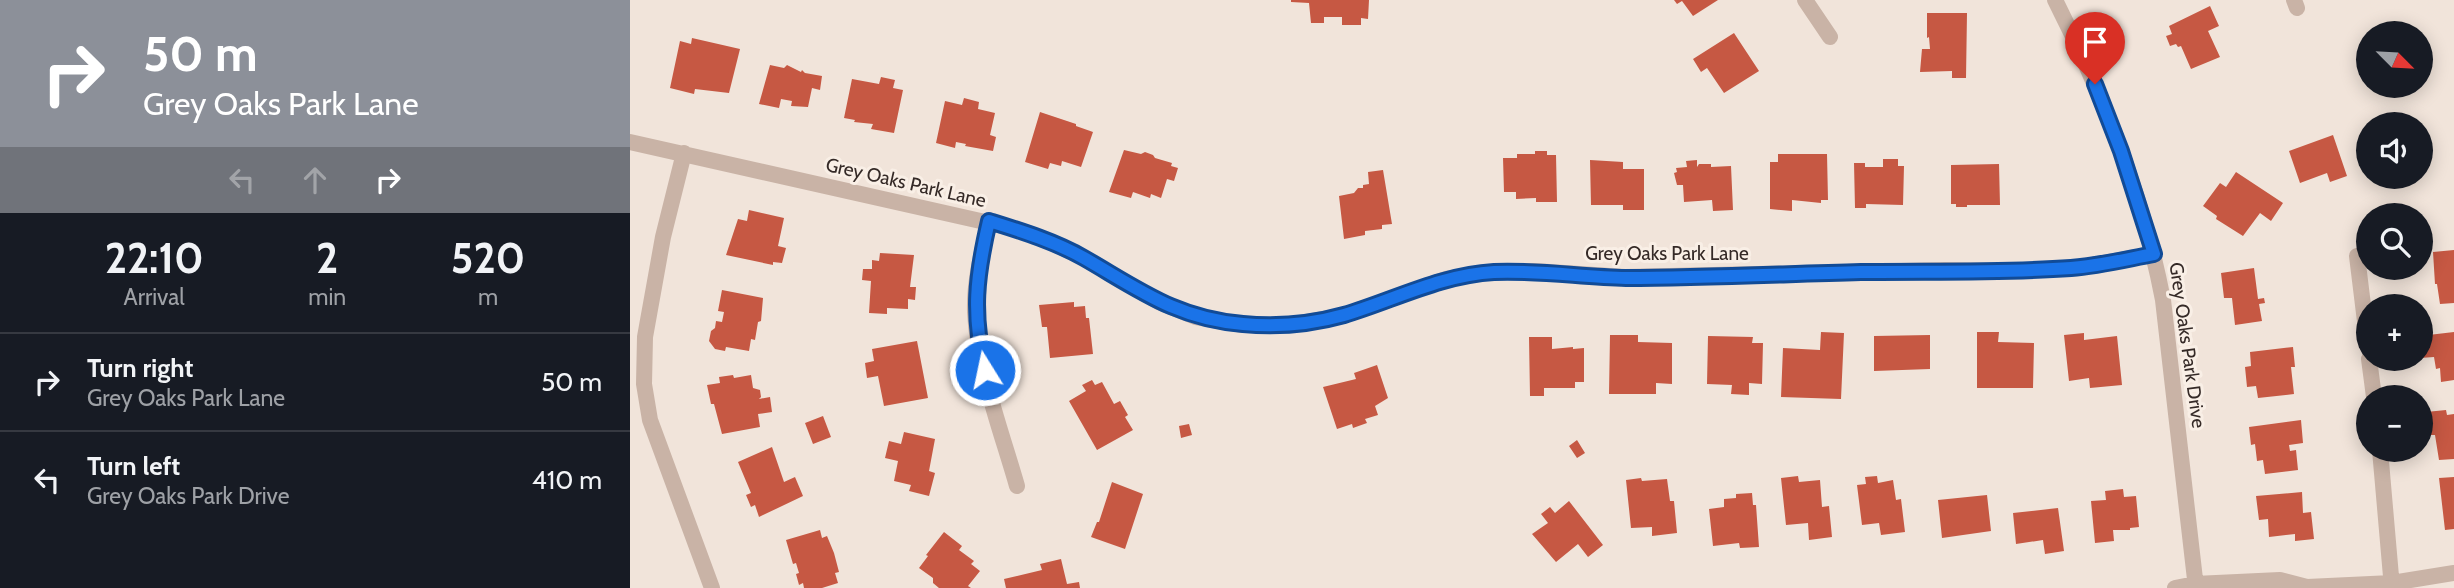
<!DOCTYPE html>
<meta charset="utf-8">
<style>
:root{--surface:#171b24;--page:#242831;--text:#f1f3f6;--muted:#9ea1a6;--line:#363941}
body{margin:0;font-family:Cabin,sans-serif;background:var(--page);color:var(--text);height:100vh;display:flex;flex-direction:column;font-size:26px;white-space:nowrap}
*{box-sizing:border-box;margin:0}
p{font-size:23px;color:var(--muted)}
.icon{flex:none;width:38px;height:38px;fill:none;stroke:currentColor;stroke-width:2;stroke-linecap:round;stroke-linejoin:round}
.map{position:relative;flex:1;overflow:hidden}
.panel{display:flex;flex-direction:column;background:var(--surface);width:630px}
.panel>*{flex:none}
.guide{background:#8c9099;color:#fff;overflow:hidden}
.needle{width:46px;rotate:114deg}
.tools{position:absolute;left:1726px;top:21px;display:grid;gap:14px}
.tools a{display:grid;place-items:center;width:77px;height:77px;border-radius:50%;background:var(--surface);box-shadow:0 4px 18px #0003;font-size:35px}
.pin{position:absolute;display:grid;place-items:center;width:60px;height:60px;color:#fff;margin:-72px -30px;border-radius:50% 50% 50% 0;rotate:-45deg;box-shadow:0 0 7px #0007}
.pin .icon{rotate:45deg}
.me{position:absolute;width:77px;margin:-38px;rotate:350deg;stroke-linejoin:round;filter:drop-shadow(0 0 5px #0008)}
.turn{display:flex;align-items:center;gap:24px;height:147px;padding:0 28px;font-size:32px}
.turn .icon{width:91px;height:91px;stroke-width:2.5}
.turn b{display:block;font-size:49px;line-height:60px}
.lanes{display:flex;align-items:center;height:66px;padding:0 28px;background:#0003;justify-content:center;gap:35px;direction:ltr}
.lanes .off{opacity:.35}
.eta{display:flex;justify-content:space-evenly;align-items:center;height:119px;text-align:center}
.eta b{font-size:42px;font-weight:800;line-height:49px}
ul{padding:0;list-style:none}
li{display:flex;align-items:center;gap:21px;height:98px;padding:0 28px;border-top:2px solid var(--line)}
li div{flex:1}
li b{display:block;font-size:26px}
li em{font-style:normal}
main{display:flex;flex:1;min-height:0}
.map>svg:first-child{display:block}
.building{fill:#c65843}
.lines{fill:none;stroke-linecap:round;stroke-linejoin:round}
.minor{stroke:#c9b3a6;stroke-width:16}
.route-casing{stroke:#114b97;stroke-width:18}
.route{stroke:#1a73e8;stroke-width:12}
.labels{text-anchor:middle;stroke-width:6;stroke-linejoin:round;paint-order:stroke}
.street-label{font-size:19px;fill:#352a27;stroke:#f9efe6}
</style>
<main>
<section class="panel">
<div class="guide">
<div class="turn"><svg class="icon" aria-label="right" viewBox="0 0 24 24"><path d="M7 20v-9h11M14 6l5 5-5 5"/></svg><div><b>50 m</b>Grey Oaks Park Lane</div></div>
<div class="lanes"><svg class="icon off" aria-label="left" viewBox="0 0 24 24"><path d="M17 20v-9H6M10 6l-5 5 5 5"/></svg><svg class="icon off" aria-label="ahead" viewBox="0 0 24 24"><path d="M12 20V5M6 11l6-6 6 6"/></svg><svg class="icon" aria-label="right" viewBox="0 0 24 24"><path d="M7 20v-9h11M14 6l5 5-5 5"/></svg></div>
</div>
<div class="eta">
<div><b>22:10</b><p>Arrival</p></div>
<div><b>2</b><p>min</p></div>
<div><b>520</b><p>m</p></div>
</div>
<ul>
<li><svg class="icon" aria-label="right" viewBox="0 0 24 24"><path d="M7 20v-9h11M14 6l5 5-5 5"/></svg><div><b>Turn right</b><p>Grey Oaks Park Lane</p></div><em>50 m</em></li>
<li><svg class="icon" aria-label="left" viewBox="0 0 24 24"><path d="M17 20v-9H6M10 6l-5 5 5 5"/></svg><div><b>Turn left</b><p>Grey Oaks Park Drive</p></div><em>410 m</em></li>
</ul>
</section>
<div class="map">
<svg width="1824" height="588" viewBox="0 0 1824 588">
<rect width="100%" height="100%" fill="#f1e4da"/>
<path class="building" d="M661 0H739L738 19 731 18V25H712V17H694V23H681L679 3 661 2Z
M1044 0H1088L1063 16 1052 1 1047 4Z
M1580 6 1589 26 1578 31 1590 57 1561 69 1551 46 1548 47 1546 44 1540 46 1536 36 1542 34 1539 26Z
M1297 13H1337L1336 78H1322V71L1290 72 1292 49H1300L1299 37 1297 38Z
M1104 33 1129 71 1094 93 1077 68 1071 72 1063 59Z
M62 38 110 49 99 93 65 89 64 94 40 88 50 41 61 44Z
M140 65 154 68 157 65 171 72 172 70 175 73 192 76 190 90 182 88 178 107 161 106 162 101 151 99 149 108 129 104Z
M251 77 265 80 263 88 273 90 264 133 241 129 243 124 224 122 225 120 214 118 222 79 249 84Z
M334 98 349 102 348 109 365 113 360 135 366 137 363 151 335 146 336 144 326 142 325 148 306 143 315 101 332 105Z
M410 112 446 124V126L463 132 451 167 432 161 431 166 420 163 418 169 395 162Z
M1703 135 1717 176 1700 182 1697 173 1670 183 1659 151Z
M494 150 511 154 515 152 523 155 525 158 542 163 541 166 548 168 544 181 537 179 531 198 521 194 520 198 503 192 501 198 479 192Z
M905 151H917V155H926L927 202H906V198L886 199V192H874L873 158H887V154H905Z
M1148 154H1197L1198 200H1191V203L1162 200V211L1140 209V162H1148Z
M1253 159H1268V166H1274L1273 205 1236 204V208H1225L1224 163H1235V167H1253Z
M960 160 993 162V169H1014V210H993V205H961Z
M1067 160V167L1069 164H1081V167L1101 166 1103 210 1083 211 1082 200 1054 202 1053 185H1047L1044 173 1047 172 1046 168 1057 167 1056 161Z
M1369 164 1370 205H1337V207H1326V204H1321V165Z
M753 170 762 224 752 225V229L735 231V235L714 239 709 196 724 193 728 188H733V185L739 184 738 172Z
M1606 172 1653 203 1641 221 1630 213 1613 236 1586 219 1587 216 1573 206 1590 183 1596 187Z
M119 210 154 218 148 246 156 248 152 263 143 262V265L96 255 108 219 117 221Z
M1824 250V303L1810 304 1807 284H1805L1803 252Z
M250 253 284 255 280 287H286L285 300 278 299V309L257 308V314L239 313 241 281 232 280 233 269H242V260L249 261Z
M1624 268 1628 299 1634 298 1635 303 1629 304 1632 321 1605 325 1602 298H1594L1591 273Z
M92 290 133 298 131 321 128 322 125 340 121 339 119 351 96 347 95 351 85 349 79 341 81 331 85 328 86 321 92 322 94 312 88 311Z
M444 302V307L455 306 456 318H459L463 354 420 358 417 327H412L409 305Z
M1191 332 1214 333 1211 399 1151 397 1153 348 1190 350Z
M1347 332H1369L1368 342 1404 343 1403 388H1347Z
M1824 332V380L1811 382 1810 368 1806 369 1804 357 1790 358V336Z
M1454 333V340L1487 336 1492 385 1460 388 1459 378 1439 381 1434 335Z
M980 335H1008V342L1042 343V384L1026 383V394H979Z
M1300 335V369L1244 371V336Z
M1078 336 1123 337 1122 343H1133L1132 384 1119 383V395L1101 394 1102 385 1077 384Z
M899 337H922V349L943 347V349L954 348V382H945V388H914V396H900Z
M287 341 298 398 254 406 248 376 237 378 235 363 244 361 242 349Z
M1663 347 1665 367H1661L1664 394 1628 398 1626 386 1617 387 1615 367 1621 366 1620 352Z
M747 365 758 398 745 406 748 415 735 419 737 423 723 428 722 424 707 429 693 387 726 379 724 373Z
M103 375 104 378 121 375 123 388 130 390 131 397 129 399 140 397 142 412 128 414 130 427 92 434 84 404H81L77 385 90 383 89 377Z
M462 380 465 385 472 382 484 404 490 401 498 415 495 417 503 430 467 450 439 401 456 391 452 385Z
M1816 410 1817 415 1824 414V459L1809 460 1805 435H1798L1796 412Z
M193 416 201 437 183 444 175 423Z
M1671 420 1673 443 1659 445 1660 451 1666 450 1668 470 1635 474 1633 460 1627 461 1625 444 1621 445 1619 427Z
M559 424 562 435 551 438 549 426Z
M274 432 305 439 299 471 305 473 299 496 279 491 281 485 264 481 268 461 255 458 259 441 271 444Z
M947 440 955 453 947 458 939 446Z
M142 447 154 482 165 477 173 496 129 517 125 505 121 507 116 495 121 493 108 462Z
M1168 476 1169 482 1190 480 1192 507 1199 506 1202 537 1179 540 1178 523 1156 525 1151 478Z
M1247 476 1248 483 1263 480 1266 500 1271 499 1275 532 1251 535 1249 523 1232 525 1227 485 1236 484 1235 477Z
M1824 477V529L1815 530 1809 478Z
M1011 478 1012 481 1037 479 1040 501H1044L1047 533 1022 536V527L1001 528 996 480Z
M482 482 513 494 495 549 461 537 467 522H469Z
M1493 489 1494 497 1506 496 1509 527 1500 528V530H1483L1484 541 1465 543 1461 501 1476 500 1475 491Z
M1672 492 1673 513 1681 512 1684 539 1665 541V534L1639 537 1638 519 1629 520 1626 496Z
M1122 493 1123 505H1126L1129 547 1110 548 1109 543 1083 546 1079 509 1094 507V499L1106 498V494Z
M1357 495 1361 531 1312 538 1308 500Z
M939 501 973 545 958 557 948 544 926 562 902 534 918 523 911 514 920 507 925 513Z
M1428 508 1434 551 1415 554 1413 540 1386 544 1383 513Z
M190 530 192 538 197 536 204 553 209 572 205 573 208 583 192 588H174L173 583 169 585 166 574 169 573 166 563 163 564 156 540Z
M314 532 332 546 329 550 344 561 341 564 350 571 338 586 341 588H309L303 583V578L289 568 298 556 296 555Z
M431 559 437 584 449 582 450 588H376L374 579 412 570 410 564Z"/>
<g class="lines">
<path class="minor" d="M1175 0 1200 37
M1425 0C1473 95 1513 195 1533 300L1566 588
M1664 0 1667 8
M0 142 386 229 420 242 452 257 529 302 566 317 613 325H659L712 316 816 279 860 272 904 271 995 277 1315 270 1381 271 1445 268 1524 254
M54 153 33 237 15 337 14 384 20 420 82 588
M359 221C352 251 344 282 345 312 348 371 371 430 387 486
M1727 256 1738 346
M1739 359 1744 397
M1750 450 1762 588
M1677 587 1762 583 1824 573
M1545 588 1565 584 1650 580 1677 587 1675 588"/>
</g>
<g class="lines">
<defs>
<path id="route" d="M355 370C342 313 346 277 359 221 391 231 424 241 454 258 508 289 547 319 613 324 646 327 682 324 714 315 764 300 811 275 864 272 908 270 952 277 996 278 1074 278 1153 274 1231 272 1301 271 1371 273 1441 268 1469 266 1497 259 1524 254L1491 151 1465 84"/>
</defs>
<use href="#route" class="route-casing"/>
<use href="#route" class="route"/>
</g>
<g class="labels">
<g class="street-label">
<text transform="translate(276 182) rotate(13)" y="7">Grey Oaks Park Lane</text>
<text x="1037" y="260">Grey Oaks Park Lane</text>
<text transform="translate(1558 345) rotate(82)" y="7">Grey Oaks Park Drive</text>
</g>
</g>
</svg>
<div class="tools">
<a><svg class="needle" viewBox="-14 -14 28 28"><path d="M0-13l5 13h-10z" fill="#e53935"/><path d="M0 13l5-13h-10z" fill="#9ea1a6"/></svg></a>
<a><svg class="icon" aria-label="sound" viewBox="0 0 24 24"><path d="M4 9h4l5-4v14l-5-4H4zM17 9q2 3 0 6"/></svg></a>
<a><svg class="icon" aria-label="search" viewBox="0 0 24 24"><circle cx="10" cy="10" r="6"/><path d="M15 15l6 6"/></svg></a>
<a>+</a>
<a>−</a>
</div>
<div class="pin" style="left:1465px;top:84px;background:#d93025"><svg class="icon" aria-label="arrive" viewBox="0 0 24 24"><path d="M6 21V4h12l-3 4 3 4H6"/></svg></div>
<svg class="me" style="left:355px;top:370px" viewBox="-20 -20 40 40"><circle r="17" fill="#1a73e8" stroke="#fff" stroke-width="3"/><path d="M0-11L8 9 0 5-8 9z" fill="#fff"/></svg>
</div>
</main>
